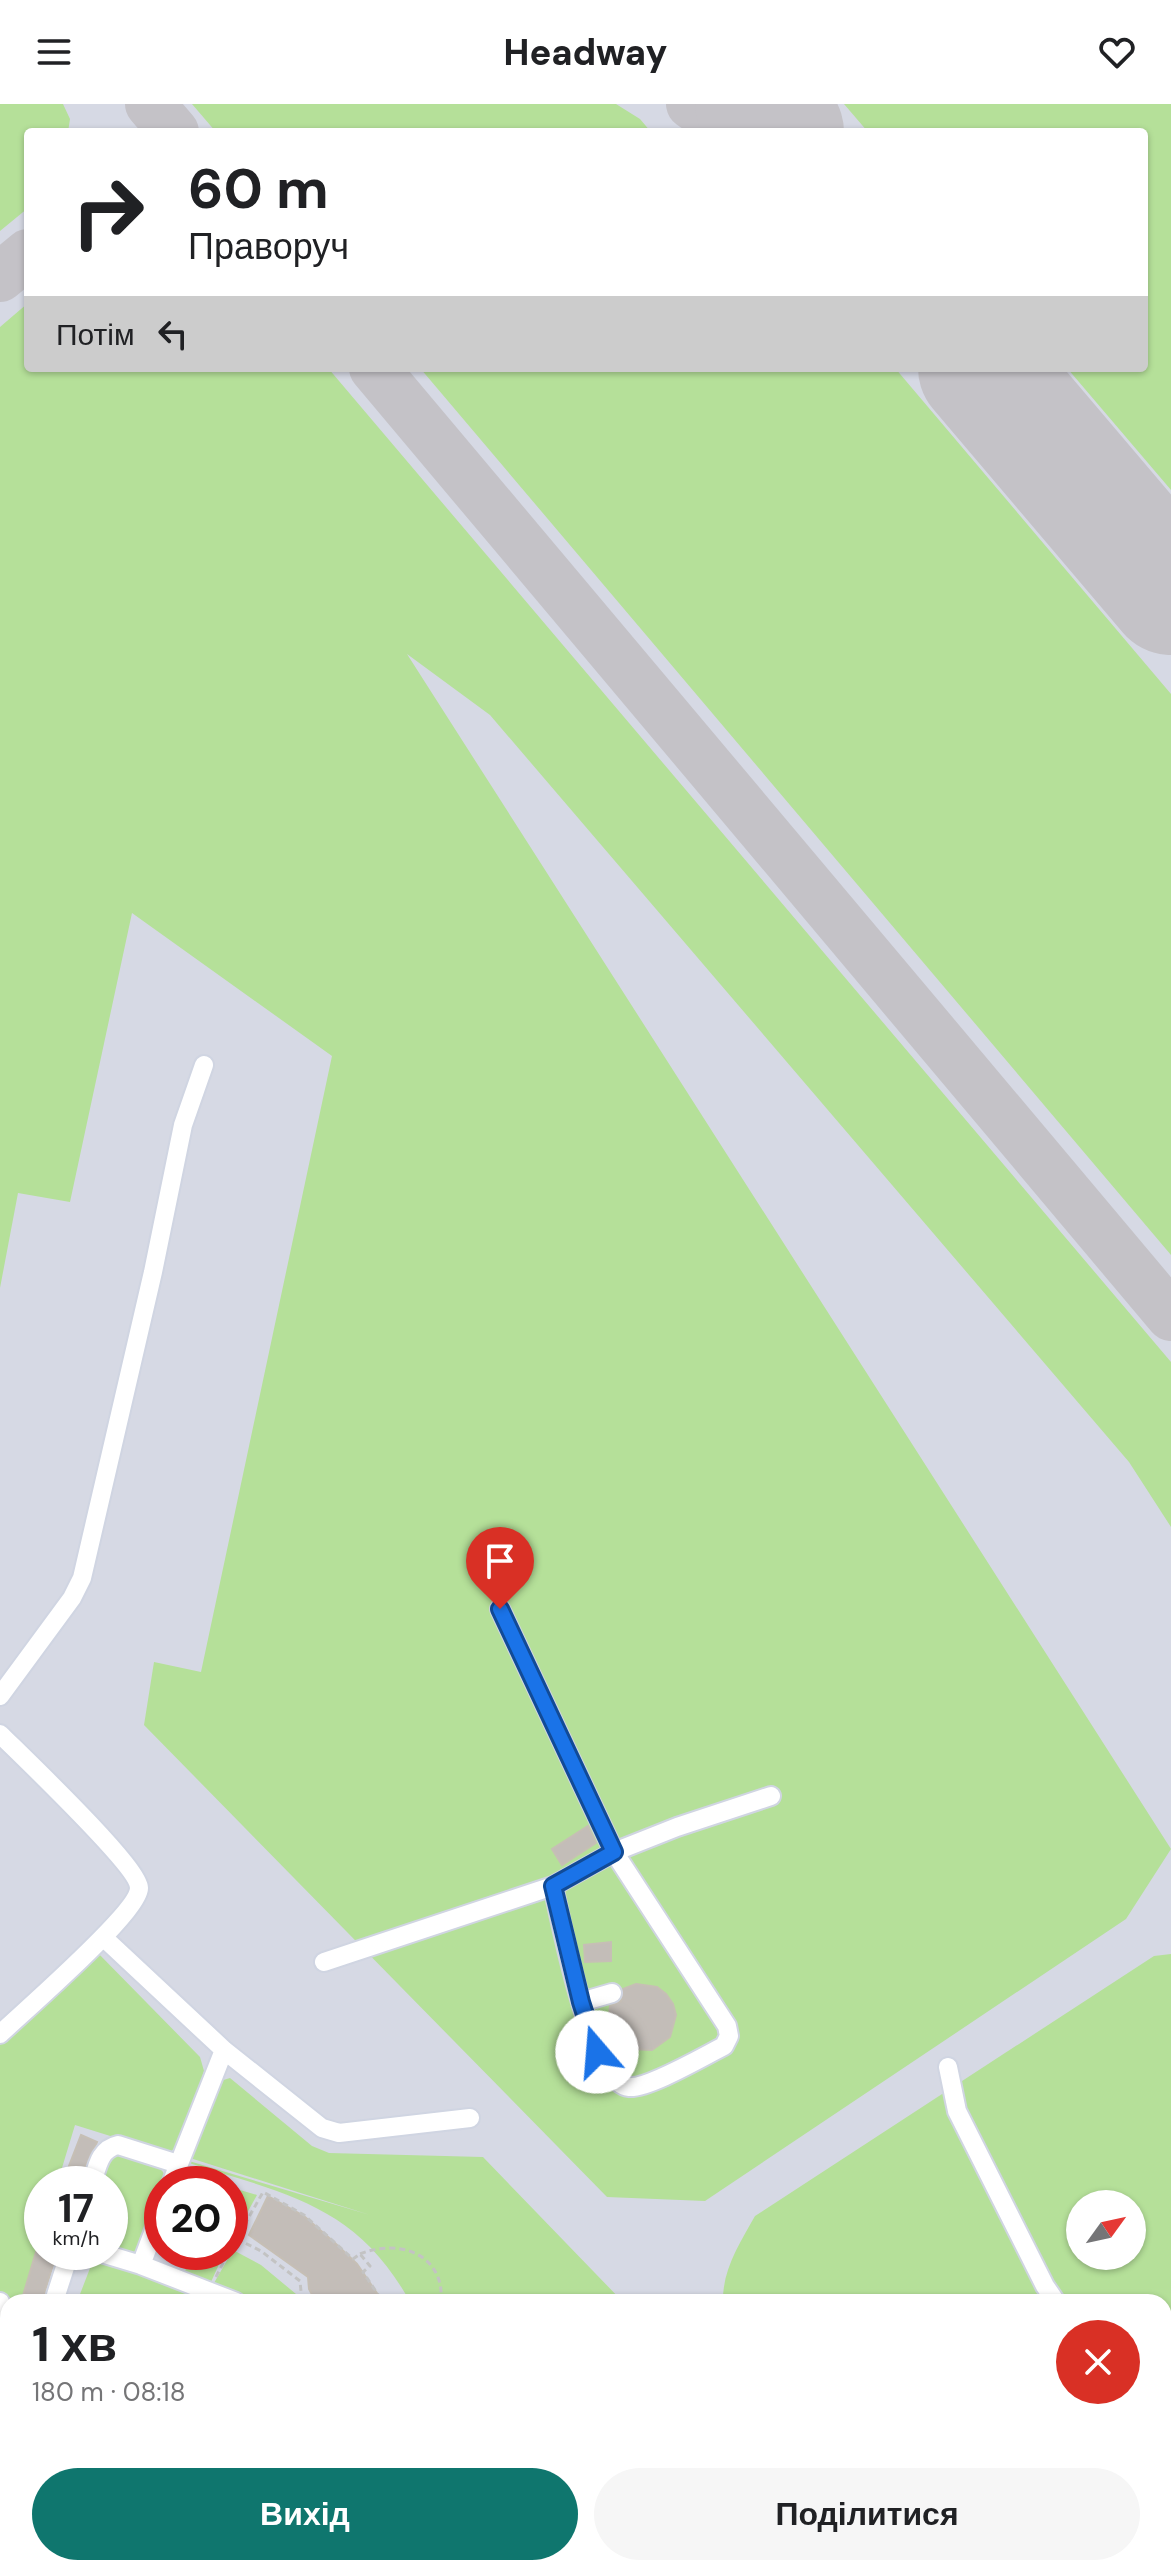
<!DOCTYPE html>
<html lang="uk">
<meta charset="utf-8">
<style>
:root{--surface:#fff;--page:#f6f6f6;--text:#202124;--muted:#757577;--accent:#0f766e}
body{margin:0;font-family:"DM Sans",sans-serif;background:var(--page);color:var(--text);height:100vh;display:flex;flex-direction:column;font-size:30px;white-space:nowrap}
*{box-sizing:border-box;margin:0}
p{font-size:26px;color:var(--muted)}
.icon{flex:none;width:44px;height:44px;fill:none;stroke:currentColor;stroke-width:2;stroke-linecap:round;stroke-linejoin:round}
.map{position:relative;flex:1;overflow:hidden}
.panel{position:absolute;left:0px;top:2190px;width:1172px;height:282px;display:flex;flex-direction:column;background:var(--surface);border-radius:24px 24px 0 0;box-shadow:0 2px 6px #0004}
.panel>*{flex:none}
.guide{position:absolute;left:24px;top:24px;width:1124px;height:244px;border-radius:8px;box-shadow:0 2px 6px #0004;background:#fff;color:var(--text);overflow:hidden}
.needle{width:52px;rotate:57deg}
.tools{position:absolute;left:1066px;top:2086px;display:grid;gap:16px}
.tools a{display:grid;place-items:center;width:80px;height:80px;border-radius:50%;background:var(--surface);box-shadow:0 2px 6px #0004;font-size:40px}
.speed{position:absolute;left:24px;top:2062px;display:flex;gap:16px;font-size:40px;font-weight:700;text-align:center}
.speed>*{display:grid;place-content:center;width:104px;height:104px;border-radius:50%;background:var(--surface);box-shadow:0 2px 6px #0004;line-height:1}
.speed small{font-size:20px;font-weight:400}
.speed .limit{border:12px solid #d22;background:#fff;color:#111}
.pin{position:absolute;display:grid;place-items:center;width:68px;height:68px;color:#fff;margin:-82px -34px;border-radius:50% 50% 50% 0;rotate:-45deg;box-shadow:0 0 8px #0007}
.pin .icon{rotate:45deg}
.me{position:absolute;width:88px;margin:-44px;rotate:342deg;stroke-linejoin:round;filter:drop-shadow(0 0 6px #0008)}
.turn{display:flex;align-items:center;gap:28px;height:168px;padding:0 32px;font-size:36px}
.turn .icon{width:104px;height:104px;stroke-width:2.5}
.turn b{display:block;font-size:56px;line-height:68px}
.then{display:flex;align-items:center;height:76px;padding:0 32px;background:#0003;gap:16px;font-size:30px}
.round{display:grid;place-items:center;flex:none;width:84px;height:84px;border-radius:42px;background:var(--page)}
.head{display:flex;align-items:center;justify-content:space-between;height:136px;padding:0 32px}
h1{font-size:48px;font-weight:800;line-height:60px}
.button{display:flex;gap:16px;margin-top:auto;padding:16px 32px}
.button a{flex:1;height:92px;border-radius:48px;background:var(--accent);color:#fff;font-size:32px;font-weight:800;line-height:92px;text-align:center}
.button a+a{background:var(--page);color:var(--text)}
header{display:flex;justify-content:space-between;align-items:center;height:104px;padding:0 32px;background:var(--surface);font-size:36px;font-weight:800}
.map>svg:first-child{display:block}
.airport{fill:#d6d9e4;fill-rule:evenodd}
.green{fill:#b5e099;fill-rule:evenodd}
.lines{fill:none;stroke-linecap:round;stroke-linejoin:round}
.taxiway{stroke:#c4c2c7;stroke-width:50}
.runway{stroke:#c4c2c7;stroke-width:126}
.building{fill:#c3bdb8;stroke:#c6bfb5;stroke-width:2}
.minor-casing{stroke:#d0d5e2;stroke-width:22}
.path{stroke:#c3c3c3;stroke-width:3;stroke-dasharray:6 4;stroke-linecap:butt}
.minor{stroke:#fff;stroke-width:18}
.route-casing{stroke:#114b97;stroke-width:20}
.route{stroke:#1a73e8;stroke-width:14}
</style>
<header><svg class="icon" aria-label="menu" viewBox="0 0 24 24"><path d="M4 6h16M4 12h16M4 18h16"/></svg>Headway<svg class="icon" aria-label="heart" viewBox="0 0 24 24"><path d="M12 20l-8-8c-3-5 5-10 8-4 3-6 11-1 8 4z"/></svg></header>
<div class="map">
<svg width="1171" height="2471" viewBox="0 0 1171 2471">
<rect width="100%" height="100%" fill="#ebe3db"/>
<path class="airport" d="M0 0H1171V2471H278L257 2464H1164V2198H8V2383L0 2380ZM28 28H1144V264H28ZM42 2080H110V2148H42ZM162 2080H230V2148H162ZM1080 2100H1132V2152H1080Z"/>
<path class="green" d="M0 0H63L70 15 68 28H28V104L0 127Z
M192 0H616L640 15 651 28H216Z
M844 0H1171V386L1067 264H1144V28H868Z
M28 199V264H328L1171 1258V1423L1129 1358 490 611 407 550 1171 1745 1126 1815 705 2097 607 2093 144 1621 154 1558 201 1568 332 952 132 809 70 1098 18 1089 0 1184V223Z
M420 264H895L1171 590V1151Z
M94 1845 200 1953 204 1967 185 2035 168 2050 75 2021 58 2077 65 2080H42V2131L23 2196 29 2198H8V2375L0 2372V1933Z
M1171 1850V2471H975L968 2464H1164V2198H723C722 2166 740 2139 755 2112L1154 1852ZM1080 2100H1132V2152H1080Z
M230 1974 312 2042 329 2049 483 2053 623 2198H410C357 2101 286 2090 189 2059V2057L370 2111 190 2054 220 1977Z
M118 2048C140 2055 162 2054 168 2080H162V2097L136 2151 110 2144V2080H98L105 2059Z
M230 2083 257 2091 230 2140Z
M233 2146 261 2161 296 2190 292 2198H245L214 2179Z
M200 2148 221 2156 211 2178 185 2167 191 2152Z
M110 2156 220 2198H77L92 2159Z
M256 2464H882L889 2471H277Z"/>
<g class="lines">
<path class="taxiway" d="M150 0 174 28
M691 0 731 28
M0 173 28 150
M374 264 1171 1212"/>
<path class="runway" d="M758 0 781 28
M981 264 1171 488"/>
</g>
<path class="building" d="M588 1722 596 1739 562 1761 552 1745Z
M611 1838V1857L585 1858 584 1841Z
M636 1880 657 1883 666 1890 673 1900 676 1911 670 1933 652 1946 629 1945 612 1931 608 1921 610 1902 621 1897 623 1885Z
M81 2031 97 2038 83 2067 69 2062Z
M268 2092 304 2112 335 2139 357 2160 383 2198H316L309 2185 308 2173 249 2131Z
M36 2148H57L45 2187 46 2198 22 2195Z"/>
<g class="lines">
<defs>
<path id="minor" d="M500 1505 614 1748 677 1723 771 1692
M0 1592 72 1494 82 1474 153 1168 183 1021 204 961
M0 1630C21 1651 139 1763 139 1784 139 1808 23 1908 0 1930
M103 1833 224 1946 322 2024 339 2029 470 2014
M324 1858 553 1782 614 1748 727 1922 729 1932 724 1942C704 1952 648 1985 629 1983 591 1980 561 1816 553 1782
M581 1898 612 1889
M948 1963 957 2007 1045 2182 1056 2198
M92 2080C97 2064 99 2045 118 2041L178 2060
M171 2080 224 1946
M98 2148 141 2161 236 2198
M141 2161 162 2105
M56 2191 70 2148
M0 2198 8 2219
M0 2364 8 2367
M298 2464 321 2471"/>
</defs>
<use href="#minor" class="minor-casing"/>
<path class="path" d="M237 2135 261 2147 300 2177 302 2198
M230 2147 263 2088 304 2111 353 2155 360 2150 370 2162 363 2168 383 2198
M185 2148 192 2152 200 2148
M205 2148 224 2155
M360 2150C399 2134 445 2150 441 2198
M185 2161 189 2152
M216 2173 229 2148
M314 2198 315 2197"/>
<use href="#minor" class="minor"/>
</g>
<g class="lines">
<defs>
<path id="route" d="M500 1505 614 1748 553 1782 581 1898 597 1948"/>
</defs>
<use href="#route" class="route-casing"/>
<use href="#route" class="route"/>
</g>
</svg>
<div class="tools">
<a><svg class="needle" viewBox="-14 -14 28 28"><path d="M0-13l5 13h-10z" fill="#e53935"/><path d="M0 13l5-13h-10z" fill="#757577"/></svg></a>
</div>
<div class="speed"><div>17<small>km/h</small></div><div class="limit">20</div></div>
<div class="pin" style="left:500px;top:1505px;background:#d93025"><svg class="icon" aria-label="arrive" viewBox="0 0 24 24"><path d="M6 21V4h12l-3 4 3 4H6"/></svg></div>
<svg class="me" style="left:597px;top:1948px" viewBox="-20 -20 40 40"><circle r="19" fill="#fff"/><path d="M0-13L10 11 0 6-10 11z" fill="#1a73e8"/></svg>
<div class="guide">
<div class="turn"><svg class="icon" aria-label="right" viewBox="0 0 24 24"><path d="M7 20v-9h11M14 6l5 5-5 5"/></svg><div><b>60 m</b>Праворуч</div></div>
<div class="then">Потім<svg class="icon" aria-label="left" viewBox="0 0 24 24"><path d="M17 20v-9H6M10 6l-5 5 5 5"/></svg></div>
</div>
<section class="panel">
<div class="head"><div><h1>1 хв</h1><p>180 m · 08:18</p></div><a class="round" style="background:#d93025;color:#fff"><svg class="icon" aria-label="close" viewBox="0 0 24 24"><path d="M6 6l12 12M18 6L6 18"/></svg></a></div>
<div class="button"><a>Вихід</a><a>Поділитися</a></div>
</section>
</div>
